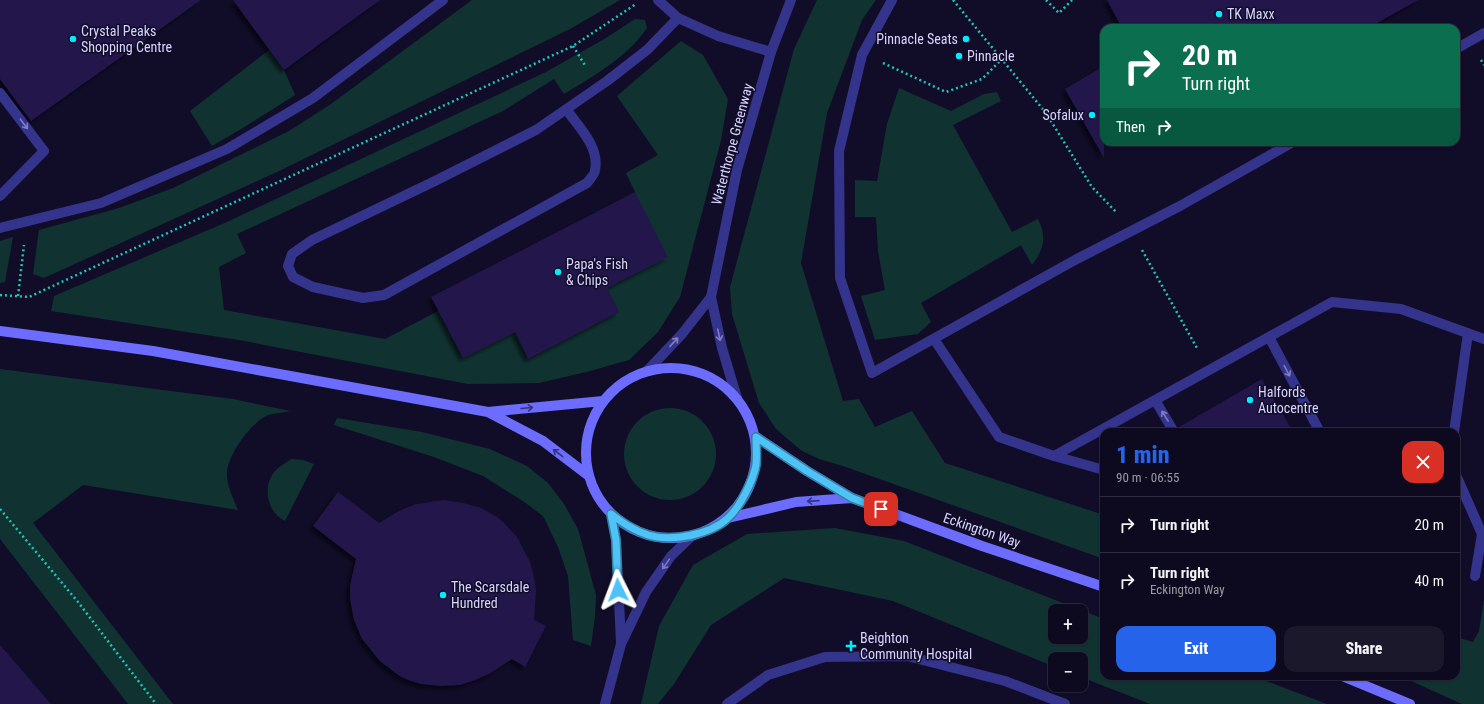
<!DOCTYPE html>
<meta charset="utf-8">
<style>
:root{--surface:#0d0a1f;--page:#1b182c;--text:#f1f3f6;--muted:#9a9aa4;--line:#2d2b3d;--accent:#2563eb}
body{margin:0;font-family:"Roboto Condensed",sans-serif;background:var(--page);color:var(--text);height:100vh;display:flex;flex-direction:column;font-size:15px;white-space:nowrap}
*{box-sizing:border-box;margin:0}
p{font-size:13px;color:var(--muted)}
.icon{flex:none;width:22px;height:22px;fill:none;stroke:currentColor;stroke-width:2;stroke-linecap:round;stroke-linejoin:round}
.map{position:relative;flex:1;overflow:hidden}
.drawer{position:absolute;left:1100px;top:428px;width:360px;height:252px;display:flex;flex-direction:column;background:var(--surface);border-radius:12px;box-shadow:0 1px 3px #0004,0 0 0 1px var(--line)}
.drawer>*{flex:none}
.hud{position:absolute;left:1100px;top:24px;width:360px;height:122px;border-radius:12px;box-shadow:0 1px 3px #0004,0 0 0 1px var(--line);background:#0b6e4f;color:#fff;overflow:hidden}
.fabs{position:absolute;left:1048px;top:604px;display:grid;gap:8px}
.fabs a{display:grid;place-items:center;width:40px;height:40px;border-radius:8px;background:var(--surface);box-shadow:0 1px 3px #0004,0 0 0 1px var(--line);font-size:20px}
.pin{position:absolute;display:grid;place-items:center;width:34px;height:34px;color:#fff;margin:-17px;border-radius:8px;box-shadow:0 2px 6px #0006}
.me{position:absolute;width:44px;margin:-22px;rotate:357deg;stroke-linejoin:round;filter:drop-shadow(0 0 3px #0008)}
.turn{display:flex;align-items:center;gap:14px;height:84px;padding:0 16px;font-size:18px}
.turn .icon{width:52px;height:52px;stroke-width:2.5}
.turn b{display:block;font-size:28px;line-height:34px}
.then{display:flex;align-items:center;height:38px;padding:0 16px;background:#0003;gap:8px;font-size:15px}
.round{display:grid;place-items:center;flex:none;width:42px;height:42px;border-radius:12px;background:var(--page)}
.headline{display:flex;align-items:center;justify-content:space-between;height:68px;padding:0 16px}
h1{font-size:24px;font-weight:800;line-height:30px;color:var(--accent)}
.primary-button{display:flex;gap:8px;margin-top:auto;padding:8px 16px}
.primary-button a{flex:1;height:46px;border-radius:12px;background:var(--accent);color:#fff;font-size:16px;font-weight:800;line-height:46px;text-align:center}
.primary-button a+a{background:var(--page);color:var(--text)}
ul{padding:0;list-style:none}
li{display:flex;align-items:center;gap:12px;height:56px;padding:0 16px;border-top:1px solid var(--line)}
li div{flex:1}
li b{display:block;font-size:15px}
li em{font-style:normal}
.map>svg:first-child{display:block}
.green{fill:#103331;fill-rule:evenodd}
.building{fill:#21184c;filter:url(#shadow)}
.lines{fill:none;stroke-linecap:round;stroke-linejoin:round}
.path{stroke:#24c5b6;stroke-width:2.5;stroke-dasharray:2 3;stroke-linecap:butt}
.service{stroke:#35348c;stroke-width:10}
.minor{stroke:#35348c;stroke-width:10}
.tertiary{stroke:#35348c;stroke-width:10}
.secondary{stroke:#6c6dff;stroke-width:10}
.oneway{stroke:#7f7cc0}
.oneway2{stroke:#35337f}
.route-casing{stroke:#337fa1;stroke-width:10}
.route{stroke:#4fc3f7;stroke-width:7}
.poi-dot{fill:#01edff;stroke:#110d29;stroke-width:1.5}
.labels{text-anchor:middle;stroke-width:3;stroke-linejoin:round;paint-order:stroke}
.poi-label{font-size:14px;fill:#d9d5ff;stroke:#110d29;text-anchor:start}
.street-label{font-size:14px;fill:#d9d5ff;stroke:#110d29}
</style>
<div class="map">
<svg width="1484" height="704" viewBox="0 0 1484 704">
<defs>
<filter id="shadow"><feDropShadow dx="-3.5" dy="3.5" stdDeviation="2" flood-color="#0009"/></filter>
</defs>
<rect width="100%" height="100%" fill="#110d29"/>
<path class="green" d="M472 0H620L570 29 279 171 44 278 33 274 39 230 119 208 173 188 289 131 331 104Z
M817 0H876L862 20 827 113 801 263 843 401 859 399 875 427 912 411 945 463 1104 515V559L843 466 819 459 802 451 776 429 759 403 732 314 730 287 794 49Z
M635 19 645 20 647 28C626 58 594 76 564 94L554 79 503 111 237 234 246 253 219 267 224 310 385 339 438 311 463 358 515 332 528 359 619 312 607 288 635 192 626 173 658 155 617 96 681 41 703 55 728 99 721 140 680 297 658 332 629 360 590 371 539 383 468 384 239 340 51 311 54 296 227 222 546 72 606 38Z
M269 50 284 70 295 95 246 126 212 146 190 111Z
M899 88 951 111 984 94 997 92 1001 101 953 125 1012 232 1038 219C1047 237 1044 249 1032 265L1021 245 921 303 931 322 918 334 875 340 861 296 885 290 878 251 876 217H855V180L877 181 887 124Z
M13 237 5 282 0 283V241Z
M0 369 233 399 290 411C283 413 272 413 266 416 249 425 225 458 227 477 228 488 234 500 238 510L83 485 33 523 173 704H128L0 539Z
M624 454a46 46 0 1 1 92 0a46 46 0 1 1-92 0Z
M337 418 422 432 490 449 527 466 548 483 564 504 578 529 596 595 595 616 591 646 573 640 568 576 558 547 543 516 523 501 483 476 434 457 334 425Z
M291 459 303 460 314 464 285 521C266 512 261 483 278 468 282 465 287 462 291 459Z
M835 528 904 541 1104 619V676H1253L1327 704H1150L1081 677V659H1055V667L893 601 784 578 711 625 674 684 658 704H641L659 626 693 565 747 534ZM1055 611H1081V637H1055Z
M1484 600V704H1462L1400 676H1456V637L1473 642 1479 631Z"/>
<path class="building" d="M0 0H201L31 121 0 79Z
M233 0H380L284 70Z
M1107 0H1418L1368 28H1122Z
M1104 66V158L1065 89Z
M635 192 668 257 607 288 619 312 528 359 515 332 463 358 431 297Z
M1262 379 1293 432H1180L1179 427Z
M338 492 379 523 399 511 416 504 444 500 463 503 481 508 497 517 504 523 517 537 530 562 534 577 536 590 534 620 546 626 525 667 512 659 489 674 475 680 460 685 441 686 421 684 408 680 398 675 380 661 362 639 354 620 350 599V586L356 559 313 526Z
M0 645 51 704H0Z"/>
<g class="lines">
<path class="path" d="M953 0 1046 113 1092 187 1117 213
M1046 0 1059 13 1072 0
M573 46 586 67
M1481 60 1484 65
M883 63 946 92 982 79 1002 59
M1142 250 1198 350
M0 295 29 297 573 46 636 4
M18 296 24 245
M0 509 78 602 156 704"/>
<path class="service" d="M658 0 678 18 718 36 771 52
M892 0 862 55 839 151 840 278 872 373 1075 260 1180 206 1293 142
M1456 49 1484 33
M0 93 44 151 0 196
M566 109C578 126 600 147 595 170 595 174 590 179 587 183L384 295 363 298 313 287 293 277 288 266 292 254 312 240 435 181 536 130 607 81 647 50 678 18
M1269 337 1320 432
M934 339 999 437 1054 456 1332 302 1401 309 1484 339
M1155 400 1174 432
M1454 432 1468 333
M1054 456 1104 470
M1456 475 1482 534 1475 576
M727 704 768 675 825 657 907 656 1005 681 1065 704"/>
<path class="minor" d="M0 228 101 203 227 149 313 98 443 0
M611 514 616 540 621 642
M605 704 621 644 646 592 671 556 692 536"/>
<path class="tertiary" d="M647 371 682 334 711 297
M737 398 722 348 711 297 737 170 771 52 791 0"/>
<path class="secondary" d="M0 331 153 351 488 412 603 401
M586 453a85 85 0 1 1 170 0a85 85 0 1 1-170 0Z
M488 412 543 441 589 476
M756 437 807 471 852 498 982 546 1104 587
M728 518 796 502 852 498
M1342 676 1410 704"/>
</g>
<defs><path id="oneway-shaft" d="M-6 0H5M1.5-3L5.5 0L1.5 3" fill="none" stroke-width="1.6" stroke-linecap="round" stroke-linejoin="round"/></defs>
<g class="oneway">
<use href="#oneway-shaft" transform="translate(24 124) rotate(53)"/>
<use href="#oneway-shaft" transform="translate(719 335) rotate(78)"/>
<use href="#oneway-shaft" transform="translate(674 342) rotate(-47)"/>
<use href="#oneway-shaft" transform="translate(1287 371) rotate(62)"/>
<use href="#oneway-shaft" transform="translate(1165 416) rotate(-122)"/>
<use href="#oneway-shaft" transform="translate(666 564) rotate(125)"/>
</g>
<g class="oneway2">
<use href="#oneway-shaft" transform="translate(527 408) rotate(-5)"/>
<use href="#oneway-shaft" transform="translate(558 453) rotate(-143)"/>
<use href="#oneway-shaft" transform="translate(813 501) rotate(176)"/>
</g>
<g class="lines">
<defs>
<path id="route" d="M618 590 616 540 611 514C623 523 633 530 648 535 671 542 710 535 728 518 740 507 753 481 756 465 757 456 756 446 756 437L807 471 852 498 881 509"/>
</defs>
<use href="#route" class="route-casing"/>
<use href="#route" class="route"/>
</g>
<g class="poi-dot">
<circle cx="1219" cy="14" r="4"/>
<circle cx="73" cy="39" r="4"/>
<circle cx="966" cy="39" r="4"/>
<circle cx="959" cy="56" r="4"/>
<circle cx="1092" cy="115" r="4"/>
<circle cx="558" cy="272" r="4"/>
<circle cx="1250" cy="400" r="4"/>
<circle cx="443" cy="595" r="4"/>
<path d="M849 640h4v4h4v4h-4v4h-4v-4h-4v-4h4z"/>
</g>
<g class="labels">
<g class="poi-label">
<text x="1227" y="19">TK Maxx</text>
<text x="81" y="36">Crystal Peaks<tspan x="81" dy="16">Shopping Centre</tspan></text>
<text x="958" y="44" text-anchor="end">Pinnacle Seats</text>
<text x="967" y="61">Pinnacle</text>
<text x="1084" y="120" text-anchor="end">Sofalux</text>
<text x="566" y="269">Papa's Fish<tspan x="566" dy="16">&amp; Chips</tspan></text>
<text x="1258" y="397">Halfords<tspan x="1258" dy="16">Autocentre</tspan></text>
<text x="451" y="592">The Scarsdale<tspan x="451" dy="16">Hundred</tspan></text>
<text x="860" y="643">Beighton<tspan x="860" dy="16">Community Hospital</tspan></text>
</g>
<g class="street-label">
<text transform="translate(732 144) rotate(-75)" y="5">Waterthorpe Greenway</text>
<text transform="translate(982 530) rotate(19)" y="5">Eckington Way</text>
</g>
</g>
</svg>
<div class="fabs">
<a>+</a>
<a>−</a>
</div>
<div class="pin" style="left:881px;top:509px;background:#d93025"><svg class="icon" aria-label="arrive" viewBox="0 0 24 24"><path d="M6 21V4h12l-3 4 3 4H6"/></svg></div>
<svg class="me" style="left:618px;top:590px" viewBox="-20 -20 40 40"><path d="M0-17L14 15 0 8-14 15z" fill="#4fc3f7" stroke="#fff" stroke-width="4"/></svg>
<div class="hud">
<div class="turn"><svg class="icon" aria-label="right" viewBox="0 0 24 24"><path d="M7 20v-9h11M14 6l5 5-5 5"/></svg><div><b>20 m</b>Turn right</div></div>
<div class="then">Then<svg class="icon" aria-label="right" viewBox="0 0 24 24"><path d="M7 20v-9h11M14 6l5 5-5 5"/></svg></div>
</div>
<section class="drawer">
<div class="headline"><div><h1>1 min</h1><p>90 m · 06:55</p></div><a class="round" style="background:#d93025;color:#fff"><svg class="icon" aria-label="close" viewBox="0 0 24 24"><path d="M6 6l12 12M18 6L6 18"/></svg></a></div>
<ul>
<li><svg class="icon" aria-label="right" viewBox="0 0 24 24"><path d="M7 20v-9h11M14 6l5 5-5 5"/></svg><div><b>Turn right</b></div><em>20 m</em></li>
<li><svg class="icon" aria-label="right" viewBox="0 0 24 24"><path d="M7 20v-9h11M14 6l5 5-5 5"/></svg><div><b>Turn right</b><p>Eckington Way</p></div><em>40 m</em></li>
</ul>
<div class="primary-button"><a>Exit</a><a>Share</a></div>
</section>
</div>
